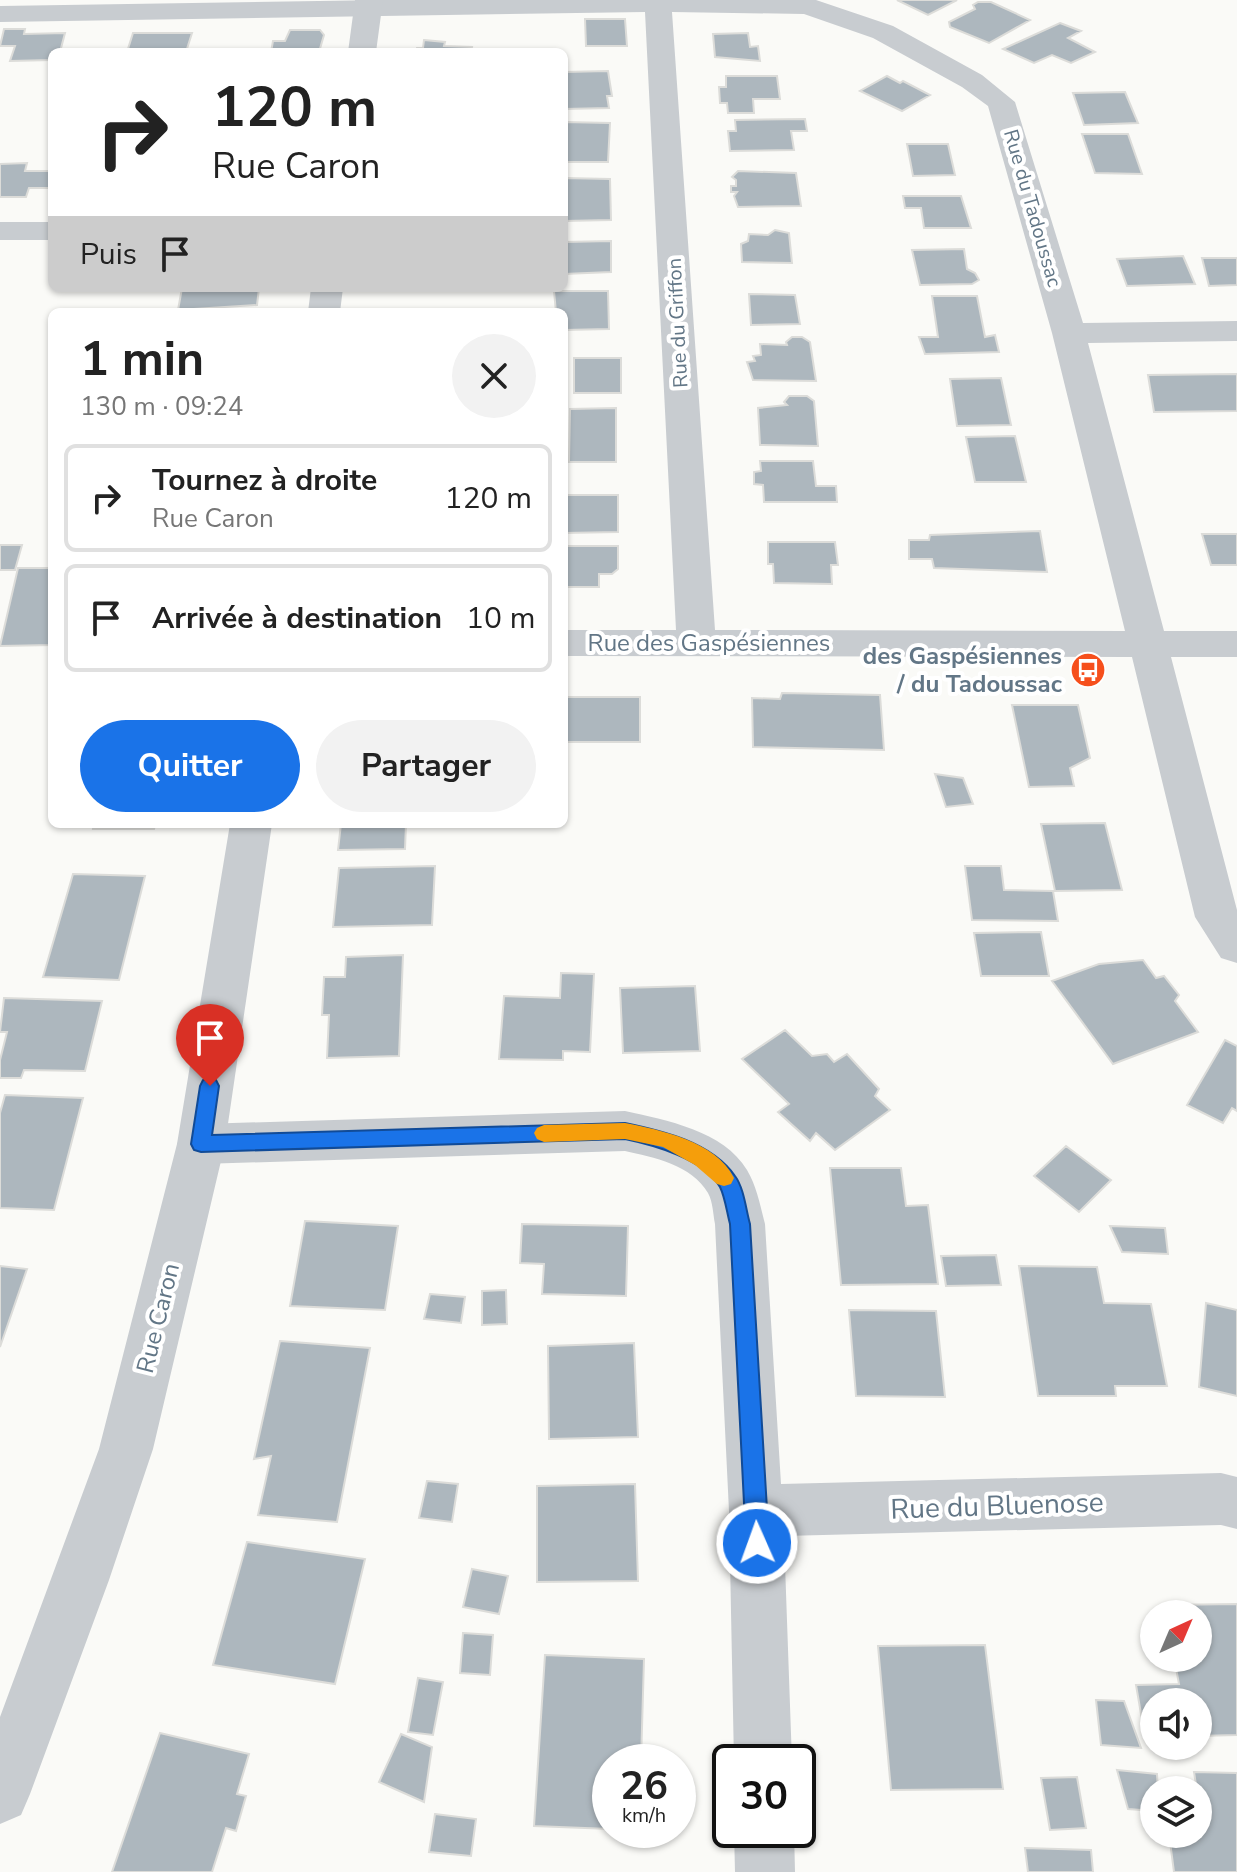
<!DOCTYPE html>
<html lang="fr">
<meta charset="utf-8">
<style>
:root{--surface:#fff;--page:#f2f2f2;--text:#222;--muted:#767676;--line:#e0e0e0;--accent:#1a73e8}
body{margin:0;font-family:"Nunito Sans",sans-serif;background:var(--page);color:var(--text);height:100vh;display:flex;flex-direction:column;font-size:30px;white-space:nowrap}
*{box-sizing:border-box;margin:0}
p{font-size:26px;color:var(--muted)}
.icon{flex:none;width:44px;height:44px;fill:none;stroke:currentColor;stroke-width:2;stroke-linecap:round;stroke-linejoin:round}
.map{position:relative;flex:1;overflow:hidden}
.sheet{position:absolute;left:48px;top:308px;width:520px;height:520px;display:flex;flex-direction:column;background:var(--surface);border-radius:12px;box-shadow:0 2px 6px #0004}
.sheet>*{flex:none}
.banner{position:absolute;left:48px;top:48px;width:520px;height:244px;border-radius:12px;box-shadow:0 2px 6px #0004;background:#fff;color:var(--text);overflow:hidden}
.needle{width:52px;rotate:44deg}
.fabs{position:absolute;left:1140px;top:1600px;display:grid;gap:16px}
.fabs a{display:grid;place-items:center;width:72px;height:72px;border-radius:50%;background:var(--surface);box-shadow:0 2px 6px #0004;font-size:40px}
.speed{position:absolute;left:592px;top:1744px;display:flex;gap:16px;font-size:40px;font-weight:700;text-align:center}
.speed>*{display:grid;place-content:center;width:104px;height:104px;border-radius:50%;background:var(--surface);box-shadow:0 2px 6px #0004;line-height:1}
.speed small{font-size:20px;font-weight:400}
.speed .limit{border:4px solid #111;border-radius:12px;background:#fff;color:#111}
.pin{position:absolute;display:grid;place-items:center;width:68px;height:68px;color:#fff;margin:-82px -34px;border-radius:50% 50% 50% 0;rotate:-45deg;box-shadow:0 0 8px #0007}
.pin .icon{rotate:45deg}
.me{position:absolute;width:88px;margin:-44px;rotate:358deg;stroke-linejoin:round;filter:drop-shadow(0 0 6px #0008)}
.turn{display:flex;align-items:center;gap:28px;height:168px;padding:0 32px;font-size:36px}
.turn .icon{width:104px;height:104px;stroke-width:2.5}
.turn b{display:block;font-size:56px;line-height:68px}
.then{display:flex;align-items:center;height:76px;padding:0 32px;background:#0003;gap:16px;font-size:30px}
.round{display:grid;place-items:center;flex:none;width:84px;height:84px;border-radius:42px;background:var(--page)}
.headline{display:flex;align-items:center;justify-content:space-between;height:136px;padding:0 32px}
h1{font-size:48px;font-weight:700;line-height:60px}
.primary-button{display:flex;gap:16px;margin-top:auto;padding:16px 32px}
.primary-button a{flex:1;height:92px;border-radius:48px;background:var(--accent);color:#fff;font-size:32px;font-weight:700;line-height:92px;text-align:center}
.primary-button a+a{background:var(--page);color:var(--text)}
ul{padding:0;list-style:none}
li{display:flex;align-items:center;gap:24px;height:108px;margin:0 16px 12px;padding:0 16px;border:4px solid var(--line);border-radius:12px}
li div{flex:1}
li b{display:block;font-size:30px}
li em{font-style:normal}
.map>svg:first-child{display:block}
.building{fill:#adb7be;stroke:#dcdcd9;stroke-width:2}
.lines{fill:none;stroke-linecap:round;stroke-linejoin:round}
.minor{fill:#c8ccd0;fill-rule:evenodd}
.tertiary{fill:#c8ccd0;fill-rule:evenodd}
.route{fill:#1a73e8;stroke:#114b97;stroke-width:2}
.slow{fill:#f59e0b}
.labels{text-anchor:middle;stroke-width:8;stroke-linejoin:round;paint-order:stroke}
.far-street-label{font-size:20px;fill:#627686;stroke:#fff}
.street-label{font-size:24px;fill:#627686;stroke:#fff}
.poi-label{font-size:24px;font-weight:bold;fill:#627686;stroke:#fff;text-anchor:end}
.near-street-label{font-size:28px;fill:#627686;stroke:#fff}
</style>
<div class="map">
<svg width="1237" height="1872" viewBox="0 0 1237 1872">
<rect width="100%" height="100%" fill="#fafaf7"/>
<path class="building" d="M897 0H957L928 15Z
M978 2H991L1030 20 989 43 950 27 949 22 975 9 973 5Z
M585 19H625L627 46H586Z
M1060 23 1081 31 1068 38 1095 52 1071 63 1052 55 1034 63 1003 49Z
M4 29H25L24 34 65 33 60 52H52V60L10 61 15 46H0Z
M290 30H320L324 35 319 52H271L273 41H285Z
M133 33H192L186 52H127Z
M748 33 750 47 758 46 760 61 715 57 713 34Z
M424 40 445 42 444 46 472 47 471 52H416L417 48H423Z
M608 71 612 96H607L609 108 564 109V72Z
M726 76H777L780 99H753L754 113H728L727 103H720L719 87H726Z
M887 76 900 83 903 81 930 95 902 111 860 91Z
M1125 92 1138 123 1084 125 1073 93Z
M805 119 807 131H791L794 150 730 151 728 131H736L735 120Z
M564 122 610 123 608 162H564Z
M1082 134H1128L1142 174 1095 173Z
M907 144H948L955 175 913 176Z
M27 163 25 171H52L49 188H29L26 197H0V164Z
M738 171 796 173 801 206 738 207 734 196 737 192H731V186H736V180L732 177Z
M564 178 610 179 611 220 564 221Z
M903 196H961L971 228H924L921 208H905Z
M775 230 789 233 792 263 742 262 741 244 748 241 749 234 768 235Z
M611 241V272L564 274V242Z
M964 249 967 269 975 273 979 280 972 284 920 285 912 250Z
M1183 256 1195 284 1127 286 1117 259Z
M1202 258H1237V285L1209 286Z
M182 288H259L257 305 178 310Z
M554 291H608L609 329 564 330V312H556Z
M749 294 795 295 800 324 751 325Z
M932 296H977L985 337 995 335 999 352 925 354 919 337H938Z
M792 337H802L810 342 816 381 753 380 747 362 755 361 753 356 761 355 760 344 787 345 786 342Z
M574 358H621V393H574Z
M1237 374V411L1154 412 1148 375Z
M1001 378 1011 425 957 426 950 379Z
M789 396H807L814 401 818 446 760 445 758 408 787 405 784 402Z
M616 408V462H569L570 409Z
M1015 436 1026 482H975L966 437Z
M760 461H813L816 486H836L837 502H764L763 485 754 484V472L761 471Z
M564 495H618V532L564 533Z
M1040 531 1047 572 934 568 932 559H909V540H929L930 535Z
M1202 534H1237V565H1211Z
M768 542H835L838 565H831L832 584 774 583 773 564H768Z
M0 545H22L15 570H0Z
M564 546H618V569L612 574H599V587H564Z
M18 568H52V645L0 646Z
M782 693 880 695 884 750 753 747 752 698 780 699Z
M564 697H640V742H564Z
M1012 705H1078L1090 758 1070 768 1074 786 1029 787Z
M935 774 963 778 973 804 946 807Z
M1105 823 1122 890 1055 891 1041 824Z
M94 824H155L154 829H93Z
M341 824H406L405 849 338 850Z
M435 866 432 925 333 927 339 868Z
M965 866H1001L1004 890 1053 891 1058 921 972 920Z
M73 874 145 876 119 980 43 977Z
M1041 932 1049 976H981L974 933Z
M403 955 399 1056 327 1058 329 1015H322L324 977H345L346 957Z
M1143 960 1156 978 1164 976 1179 995 1175 1001 1198 1032 1113 1064 1052 981 1099 964Z
M561 973 594 974 590 1052 563 1051V1060L499 1059 504 996 560 998Z
M695 986 700 1051 623 1053 620 988Z
M4 998 102 1001 85 1071 24 1070 21 1078H0V1060L7 1032H0Z
M785 1030 812 1056 827 1054 834 1062 847 1054 879 1089 875 1096 890 1110 835 1150 816 1133 810 1141 778 1112 789 1104 742 1059Z
M1225 1040 1237 1046V1111L1232 1108 1223 1123 1187 1105Z
M5 1095 83 1098 54 1210 0 1208V1113Z
M1066 1146 1111 1180 1079 1212 1034 1176Z
M830 1168H901L906 1206 928 1205 938 1284 841 1285Z
M305 1221 398 1226 385 1310 290 1306Z
M522 1224 628 1226 626 1296 542 1294 544 1264 520 1263Z
M1110 1226 1165 1228 1168 1254 1122 1252Z
M996 1255 1001 1285 946 1286 941 1256Z
M0 1266 27 1269 0 1347Z
M1019 1266 1097 1267 1104 1303 1151 1304 1167 1386H1115L1116 1396H1038Z
M506 1290 507 1324 482 1325V1291Z
M430 1294 465 1297 461 1323 424 1319Z
M1206 1303 1237 1310V1396L1199 1387Z
M849 1310 936 1311 945 1397 856 1396Z
M280 1341 370 1348 337 1522 258 1515 271 1456 254 1459Z
M634 1343 638 1437 549 1439 548 1346Z
M427 1481 458 1484 452 1522 419 1518Z
M635 1484 638 1581 537 1582V1486Z
M247 1542 365 1559 335 1684 213 1665Z
M472 1569 508 1576 499 1614 463 1607Z
M1237 1604V1735L1198 1736V1702H1154V1737H1145L1136 1685 1179 1684 1174 1658H1198V1614H1166L1164 1605Z
M463 1633 493 1635 490 1675 460 1673Z
M985 1645 1003 1789 891 1790 878 1646Z
M545 1655 644 1659 641 1762H610V1829L534 1826Z
M418 1678 443 1682 433 1735 408 1732Z
M1096 1700 1124 1701 1141 1748 1101 1745Z
M160 1733 249 1754 237 1794 246 1796 236 1831 226 1828 212 1872H112Z
M401 1734 432 1747 424 1802 379 1782Z
M1117 1770 1157 1774 1158 1790H1154V1811L1128 1809Z
M1194 1772 1237 1773V1872H1174L1169 1834H1198V1823H1202Z
M1077 1777 1086 1828 1050 1830 1041 1778Z
M435 1814 476 1819 471 1856 429 1852Z
M1025 1848 1091 1850 1093 1872H1028Z"/>
<g class="lines">
<path class="minor" d="M383 0H816L893 26 982 75 1015 102 1083 323 1237 321V341L1088 343 1164 631H1237V657H1171L1237 910V963L1221 958 1195 917 1132 657 564 656V630H676L645 12 0 22V6ZM672 12 804 14 873 38 962 87 988 106 1052 333 1125 631 715 630Z
M0 222H52V240H0Z
M625 1111C666 1120 724 1131 747 1170 757 1187 760 1205 765 1224L781 1484 1221 1473 1237 1477V1529L1221 1525 784 1536 792 1762H734L729 1511 715 1224C713 1214 713 1202 708 1193 692 1165 653 1157 625 1151L201 1164 184 1158 177 1144 184 1130 201 1124Z
M734 1830H794L795 1872H735Z"/>
<path class="tertiary" d="M355 0H383L376 52H348Z
M311 288H343L340 312H308Z
M230 824H272L225 1144 153 1449 109 1580 30 1794 21 1815 0 1824V1717L99 1449 177 1144Z"/>
</g>
<path class="route" d="M210 1078 216 1080 219 1086 212 1135 625 1123C663 1131 711 1142 735 1176 744 1188 746 1210 750 1224L769 1543 765 1550 757 1554 749 1550 746 1543 730 1224C727 1213 725 1197 720 1187 704 1159 654 1145 625 1139L201 1152 194 1150 191 1144 200 1086 203 1080Z"/>
<path class="slow" d="M625 1123C660 1130 716 1141 734 1178L731 1184 724 1186 717 1184 695 1165 663 1147 625 1139 544 1142 537 1139 534 1133 537 1128 544 1125Z"/>
<defs>
<symbol id="bus-disc" viewBox="-11 -11 22 22"><circle r="9.5" fill="#f64f1c" stroke="#fff"/><path d="M-5-6H5V4H4V6H2V4H-2V6H-4V4H-5ZM-3.5-4V0h7V-4ZM-3.5 1.2v1.5H-2V1.2ZM2 1.2v1.5H3.5V1.2Z" fill="#fff"/></symbol>
</defs>
<g fill-rule="evenodd">
<use href="#bus-disc" x="1068" y="650" width="40" height="40"/>
</g>
<g class="labels">
<g class="far-street-label">
<text transform="translate(1033 208) rotate(74)" y="7">Rue du Tadoussac</text>
<text transform="translate(677 323) rotate(-93)" y="7">Rue du Griffon</text>
</g>
<g class="street-label">
<text x="709" y="651">Rue des Gaspésiennes</text>
<text transform="translate(158 1318) rotate(-76)" y="8">Rue Caron</text>
</g>
<g class="poi-label">
<text x="1062" y="664">des Gaspésiennes<tspan x="1062" dy="28">/ du Tadoussac</tspan></text>
</g>
<g class="near-street-label">
<text transform="translate(997 1505) rotate(-2)" y="10">Rue du Bluenose</text>
</g>
</g>
</svg>
<div class="fabs">
<a><svg class="needle" viewBox="-14 -14 28 28"><path d="M0-13l5 13h-10z" fill="#e53935"/><path d="M0 13l5-13h-10z" fill="#767676"/></svg></a>
<a><svg class="icon" aria-label="sound" viewBox="0 0 24 24"><path d="M4 9h4l5-4v14l-5-4H4zM17 9q2 3 0 6"/></svg></a>
<a><svg class="icon" aria-label="layers" viewBox="0 0 24 24"><path d="M12 4l9 5-9 5-9-5zM3 14l9 5 9-5"/></svg></a>
</div>
<div class="speed"><div>26<small>km/h</small></div><div class="limit">30</div></div>
<div class="pin" style="left:210px;top:1086px;background:#d93025"><svg class="icon" aria-label="arrive" viewBox="0 0 24 24"><path d="M6 21V4h12l-3 4 3 4H6"/></svg></div>
<svg class="me" style="left:757px;top:1543px" viewBox="-20 -20 40 40"><circle r="17" fill="#1a73e8" stroke="#fff" stroke-width="3"/><path d="M0-11L8 9 0 5-8 9z" fill="#fff"/></svg>
<div class="banner">
<div class="turn"><svg class="icon" aria-label="right" viewBox="0 0 24 24"><path d="M7 20v-9h11M14 6l5 5-5 5"/></svg><div><b>120 m</b>Rue Caron</div></div>
<div class="then">Puis<svg class="icon" aria-label="arrive" viewBox="0 0 24 24"><path d="M6 21V4h12l-3 4 3 4H6"/></svg></div>
</div>
<section class="sheet">
<div class="headline"><div><h1>1 min</h1><p>130 m · 09:24</p></div><a class="round"><svg class="icon" aria-label="close" viewBox="0 0 24 24"><path d="M6 6l12 12M18 6L6 18"/></svg></a></div>
<ul>
<li><svg class="icon" aria-label="right" viewBox="0 0 24 24"><path d="M7 20v-9h11M14 6l5 5-5 5"/></svg><div><b>Tournez à droite</b><p>Rue Caron</p></div><em>120 m</em></li>
<li><svg class="icon" aria-label="arrive" viewBox="0 0 24 24"><path d="M6 21V4h12l-3 4 3 4H6"/></svg><div><b>Arrivée à destination</b></div><em>10 m</em></li>
</ul>
<div class="primary-button"><a>Quitter</a><a>Partager</a></div>
</section>
</div>
